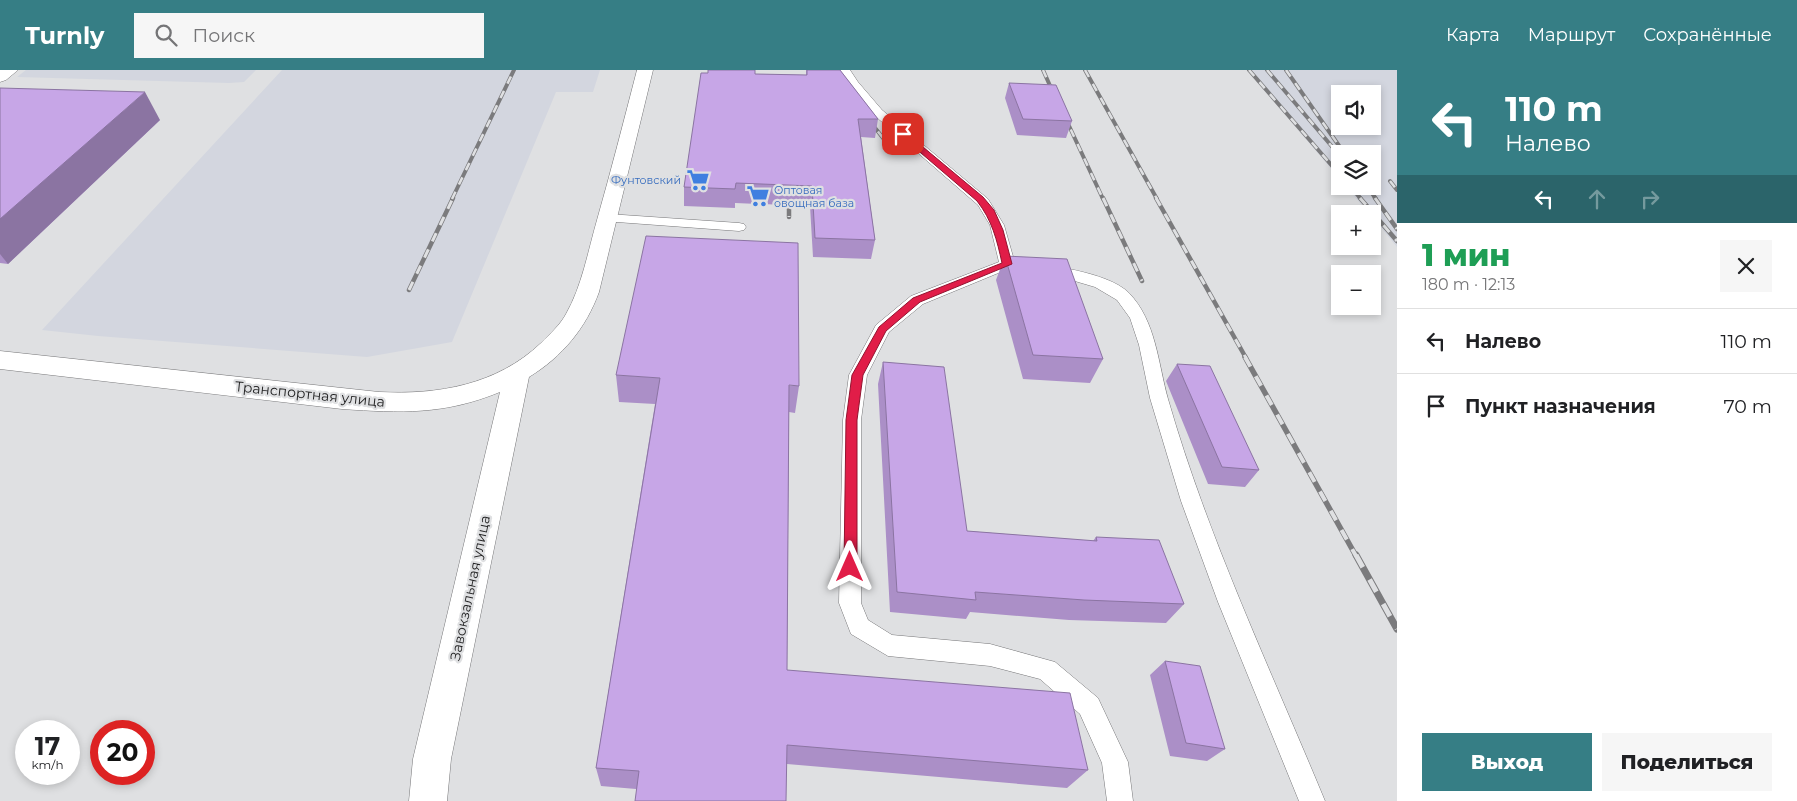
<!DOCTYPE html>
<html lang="ru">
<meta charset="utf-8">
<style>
:root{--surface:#fff;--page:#f6f6f6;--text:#202124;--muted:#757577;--line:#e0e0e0;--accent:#367e85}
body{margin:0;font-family:Montserrat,sans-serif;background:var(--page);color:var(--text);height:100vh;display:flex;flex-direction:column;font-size:19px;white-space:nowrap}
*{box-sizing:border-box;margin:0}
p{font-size:16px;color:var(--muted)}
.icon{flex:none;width:28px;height:28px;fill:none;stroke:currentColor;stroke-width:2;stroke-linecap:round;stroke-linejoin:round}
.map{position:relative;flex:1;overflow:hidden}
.side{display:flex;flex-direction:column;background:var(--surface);width:400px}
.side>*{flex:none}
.top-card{background:#367e85;color:#fff;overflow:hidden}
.controls{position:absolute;left:1331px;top:15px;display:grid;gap:10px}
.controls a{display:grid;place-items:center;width:50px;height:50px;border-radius:0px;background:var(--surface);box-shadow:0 2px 8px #0003;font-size:25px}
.speed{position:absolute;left:15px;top:650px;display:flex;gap:10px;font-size:25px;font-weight:700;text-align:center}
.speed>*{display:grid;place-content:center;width:65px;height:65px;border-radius:50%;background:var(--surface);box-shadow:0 2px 8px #0003;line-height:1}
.speed small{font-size:12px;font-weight:400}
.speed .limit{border:8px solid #d22;background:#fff;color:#111}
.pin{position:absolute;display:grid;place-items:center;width:42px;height:42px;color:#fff;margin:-21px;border-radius:10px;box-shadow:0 2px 8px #0006}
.me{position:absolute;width:55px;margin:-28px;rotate:0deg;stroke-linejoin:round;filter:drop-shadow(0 0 4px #0008)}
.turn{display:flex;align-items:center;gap:18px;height:105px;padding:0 25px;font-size:22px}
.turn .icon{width:65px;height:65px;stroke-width:2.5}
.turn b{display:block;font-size:35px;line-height:42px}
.lanes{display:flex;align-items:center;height:48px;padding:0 25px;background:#0003;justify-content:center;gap:25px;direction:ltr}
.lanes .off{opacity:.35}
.round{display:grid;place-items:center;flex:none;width:52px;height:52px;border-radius:0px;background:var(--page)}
.summary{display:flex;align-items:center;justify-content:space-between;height:85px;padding:0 25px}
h1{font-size:30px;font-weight:800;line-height:38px;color:#1e9e55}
.button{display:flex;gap:10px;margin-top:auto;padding:10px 25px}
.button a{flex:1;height:58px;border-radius:0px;background:var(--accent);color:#fff;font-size:20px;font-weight:800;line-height:58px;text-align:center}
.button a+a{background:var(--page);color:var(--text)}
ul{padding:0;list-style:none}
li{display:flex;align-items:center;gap:15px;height:65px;padding:0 25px;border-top:1px solid var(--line)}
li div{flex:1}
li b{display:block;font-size:19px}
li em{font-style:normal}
header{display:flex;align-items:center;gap:30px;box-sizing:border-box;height:70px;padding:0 25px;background:var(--accent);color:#fff}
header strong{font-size:24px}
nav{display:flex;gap:28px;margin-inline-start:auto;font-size:18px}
.search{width:350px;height:45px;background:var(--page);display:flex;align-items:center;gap:12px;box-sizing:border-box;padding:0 18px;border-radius:0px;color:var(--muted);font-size:19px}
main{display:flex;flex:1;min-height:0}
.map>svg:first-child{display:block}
.built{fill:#d3d6df;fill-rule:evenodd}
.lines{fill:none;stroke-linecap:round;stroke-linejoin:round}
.lane-casing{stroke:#777779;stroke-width:1}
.street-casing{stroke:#777779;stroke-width:1}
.secondary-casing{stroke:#777779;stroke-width:1}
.lane{fill:#fff;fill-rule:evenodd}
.street{fill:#fff;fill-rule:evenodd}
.secondary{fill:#fff;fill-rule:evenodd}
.rail-far3-casing{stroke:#7b7b7d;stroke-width:4}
.rail-far2-casing{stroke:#7b7b7d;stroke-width:4.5}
.rail-far1-casing{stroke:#7b7b7d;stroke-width:5.5}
.rail-casing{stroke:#7b7b7d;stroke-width:7}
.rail-far3{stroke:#dfe0e2;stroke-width:2.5;stroke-dasharray:8;stroke-linecap:butt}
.rail-far2{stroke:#dfe0e2;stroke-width:3;stroke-dasharray:9;stroke-linecap:butt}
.rail-far1{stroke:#dfe0e2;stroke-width:4;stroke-dasharray:11;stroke-linecap:butt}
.rail{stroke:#dfe0e2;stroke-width:5;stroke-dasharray:14;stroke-linecap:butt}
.wall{fill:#ab8fc7}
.shaded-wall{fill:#8b74a2}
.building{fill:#c7a6e7;stroke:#8b74a2}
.route{fill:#e11d48;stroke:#92132f}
.labels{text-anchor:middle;stroke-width:4.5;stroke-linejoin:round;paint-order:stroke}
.far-shop-label{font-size:11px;fill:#366cbe;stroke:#dfe0e2;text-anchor:end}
.street-label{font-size:14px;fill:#222223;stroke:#dfe0e2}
</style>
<header>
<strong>Turnly</strong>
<div class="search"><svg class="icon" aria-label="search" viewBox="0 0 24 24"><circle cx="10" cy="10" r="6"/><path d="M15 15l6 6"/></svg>Поиск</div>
<nav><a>Карта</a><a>Маршрут</a><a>Сохранённые</a></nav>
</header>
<main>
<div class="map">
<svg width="1397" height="731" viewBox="0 0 1397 731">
<rect width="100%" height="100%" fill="#dfe0e2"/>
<path class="built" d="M26 0H256L244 12 229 13 17 7Z
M282 0H600L593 22H556L452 272 367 287 98 266 42 260Z
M1247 0H1397V177L1373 148 1372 144H1369L1346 116H1372V84H1340V109ZM1340 24H1372V56H1340Z"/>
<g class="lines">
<defs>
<path id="lane" d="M838 0H850L858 12 882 40 988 129 1004 155 1014 190C1044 195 1107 201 1129 223 1156 251 1158 293 1168 329 1208 468 1270 598 1325 731H1299L1218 532 1181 431 1150 328 1139 275 1130 248 1117 230 1095 217 1068 209 1008 199 923 234 889 262 867 305 861 350V533L868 550 892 565 990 574 1055 592 1098 628 1128 692 1133 731H1107L1102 693 1080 644 1040 609 990 596 888 586 851 564 839 533 843 350 849 305 876 255 911 226 999 192 990 155 978 135 874 45 849 17Z
M608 144 739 153 744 154 746 157 744 160 739 161 603 151 601 148 603 145Z"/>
<path id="street" d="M637 0H653L599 222C586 258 562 287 529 307L451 689 447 731H409L413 689 500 322C444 345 401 343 342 339L0 299V281L379 322C438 325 497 315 541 273 550 264 560 255 566 244 582 216 588 181 597 150 611 101 624 50 637 0Z"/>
<path id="secondary" d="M0 0H18L6 10 0 12Z"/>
</defs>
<use href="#lane" class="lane-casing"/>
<use href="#street" class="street-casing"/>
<use href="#secondary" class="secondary-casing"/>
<use href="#lane" class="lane"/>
<use href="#street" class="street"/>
<use href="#secondary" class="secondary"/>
<defs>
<path id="rail-far3" d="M1043 0 1055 27
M1085 0 1157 129
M1249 0 1340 105
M1267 0 1340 86
M1286 0 1342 80
M1064 45 1103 129
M868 49 887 73
M1390 111 1397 120
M1350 116 1361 129
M1367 116 1376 129
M789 120V129
M452 129 514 0"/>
<path id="rail-far2" d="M789 128V147
M1103 128 1142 211
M1156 128 1246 288
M1360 128 1397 171
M1375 128 1397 159
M409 220 453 128"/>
<path id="rail-far1" d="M1245 287 1356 486"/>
<path id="rail" d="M1356 485 1397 559"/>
</defs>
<use href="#rail-far3" class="rail-far3-casing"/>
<use href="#rail-far2" class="rail-far2-casing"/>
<use href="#rail-far1" class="rail-far1-casing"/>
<use href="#rail" class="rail-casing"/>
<use href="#rail-far3" class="rail-far3"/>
<use href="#rail-far2" class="rail-far2"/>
<use href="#rail-far1" class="rail-far1"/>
<use href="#rail" class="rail"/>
</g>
<path class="wall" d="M806 0H840L878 49 875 68 861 67 875 170 871 189 813 187 810 136 735 133V138L684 136V117L708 3 755 4 806 5Z
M1009 13 1072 51 1066 68 1017 65 1005 28Z
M0 18 160 50 8 194 0 193Z
M1005 186 1103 289 1090 313 1023 309 996 210Z
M883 292 967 461 1093 471 1096 467 1184 534 1166 553 1069 550 970 542 966 549 890 542 878 314Z
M1177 294 1259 400 1245 417 1208 414 1166 311Z
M616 305 799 316 795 343 789 342 787 600 1088 700 1067 718 787 694 636 719 601 716 596 698 655 334 619 332Z
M1165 591 1225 679 1207 691 1170 686 1150 605Z"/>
<path class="shaded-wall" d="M145 22 160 50 8 194 0 184V149Z"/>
<path class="building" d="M708 0H755V4L807 5V0H840L878 49H858L875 170 815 168 812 116 736 113 735 119 684 117 701 3H708Z
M1009 13 1056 15 1072 51 1023 49Z
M0 18 145 22 0 149Z
M646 166 798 173 799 316 789 315 787 600 1070 623 1088 700 787 675 786 731H635L639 701 596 698 660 308 616 305Z
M1005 186 1067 189 1103 289 1033 285Z
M883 292 944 297 967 461 1097 471 1096 467 1159 470 1184 534 1084 530 975 522 976 530 897 522Z
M1177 294 1210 296 1259 400 1222 397Z
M1165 591 1200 596 1225 679 1186 673Z"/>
<path class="route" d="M900 62H905L983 127 994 140 1003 160 1012 194 920 232 886 261 863 305 857 350V497L855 501 850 502 846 501 844 497 846 350 852 305 879 257 913 228 1002 193C997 170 992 150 977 131L900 65Z"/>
<defs>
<symbol id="supermarket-bare" viewBox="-9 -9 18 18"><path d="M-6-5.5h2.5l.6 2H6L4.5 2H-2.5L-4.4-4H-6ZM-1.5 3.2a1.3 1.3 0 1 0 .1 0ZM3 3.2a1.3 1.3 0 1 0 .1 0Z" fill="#3f7fe0" stroke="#dfe0e2" stroke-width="2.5" paint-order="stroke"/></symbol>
</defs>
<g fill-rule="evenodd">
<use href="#supermarket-bare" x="682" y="94" width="32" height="32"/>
<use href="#supermarket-bare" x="742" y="110" width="32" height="32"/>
</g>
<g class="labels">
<g class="far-shop-label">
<text x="681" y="114">Фунтовский</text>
<text x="774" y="124" text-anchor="start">Оптовая<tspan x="774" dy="13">овощная база</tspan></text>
</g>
<g class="street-label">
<text transform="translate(310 324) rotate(6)" y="5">Транспортная улица</text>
<text transform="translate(470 518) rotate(-78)" y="5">Завокзальная улица</text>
</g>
</g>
</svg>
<div class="controls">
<a><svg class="icon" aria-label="sound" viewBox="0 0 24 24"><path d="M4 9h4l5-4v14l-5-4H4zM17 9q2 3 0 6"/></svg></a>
<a><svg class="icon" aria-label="layers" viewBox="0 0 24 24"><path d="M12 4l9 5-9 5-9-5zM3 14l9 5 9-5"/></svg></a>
<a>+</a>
<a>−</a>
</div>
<div class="speed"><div>17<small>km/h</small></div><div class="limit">20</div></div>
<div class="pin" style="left:903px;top:64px;background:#d93025"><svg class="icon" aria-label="arrive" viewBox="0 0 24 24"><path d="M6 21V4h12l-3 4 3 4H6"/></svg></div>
<svg class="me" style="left:850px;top:497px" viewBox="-20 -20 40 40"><path d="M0-17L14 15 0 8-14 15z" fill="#e11d48" stroke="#fff" stroke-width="4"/></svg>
</div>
<section class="side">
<div class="top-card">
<div class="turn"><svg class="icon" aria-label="left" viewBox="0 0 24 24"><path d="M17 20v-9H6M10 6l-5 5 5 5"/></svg><div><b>110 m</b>Налево</div></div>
<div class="lanes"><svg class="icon" aria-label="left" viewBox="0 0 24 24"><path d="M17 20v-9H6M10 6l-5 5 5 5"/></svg><svg class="icon off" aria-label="ahead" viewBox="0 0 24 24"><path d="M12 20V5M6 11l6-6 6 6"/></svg><svg class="icon off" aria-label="right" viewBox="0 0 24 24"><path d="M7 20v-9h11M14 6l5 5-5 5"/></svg></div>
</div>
<div class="summary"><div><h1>1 мин</h1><p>180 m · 12:13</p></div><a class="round"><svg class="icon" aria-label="close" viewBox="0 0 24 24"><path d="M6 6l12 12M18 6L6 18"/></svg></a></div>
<ul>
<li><svg class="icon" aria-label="left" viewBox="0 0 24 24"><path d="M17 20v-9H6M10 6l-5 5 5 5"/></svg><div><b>Налево</b></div><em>110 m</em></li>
<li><svg class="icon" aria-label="arrive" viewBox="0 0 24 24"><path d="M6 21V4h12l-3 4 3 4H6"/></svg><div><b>Пункт назначения</b></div><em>70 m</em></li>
</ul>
<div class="button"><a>Выход</a><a>Поделиться</a></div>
</section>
</main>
